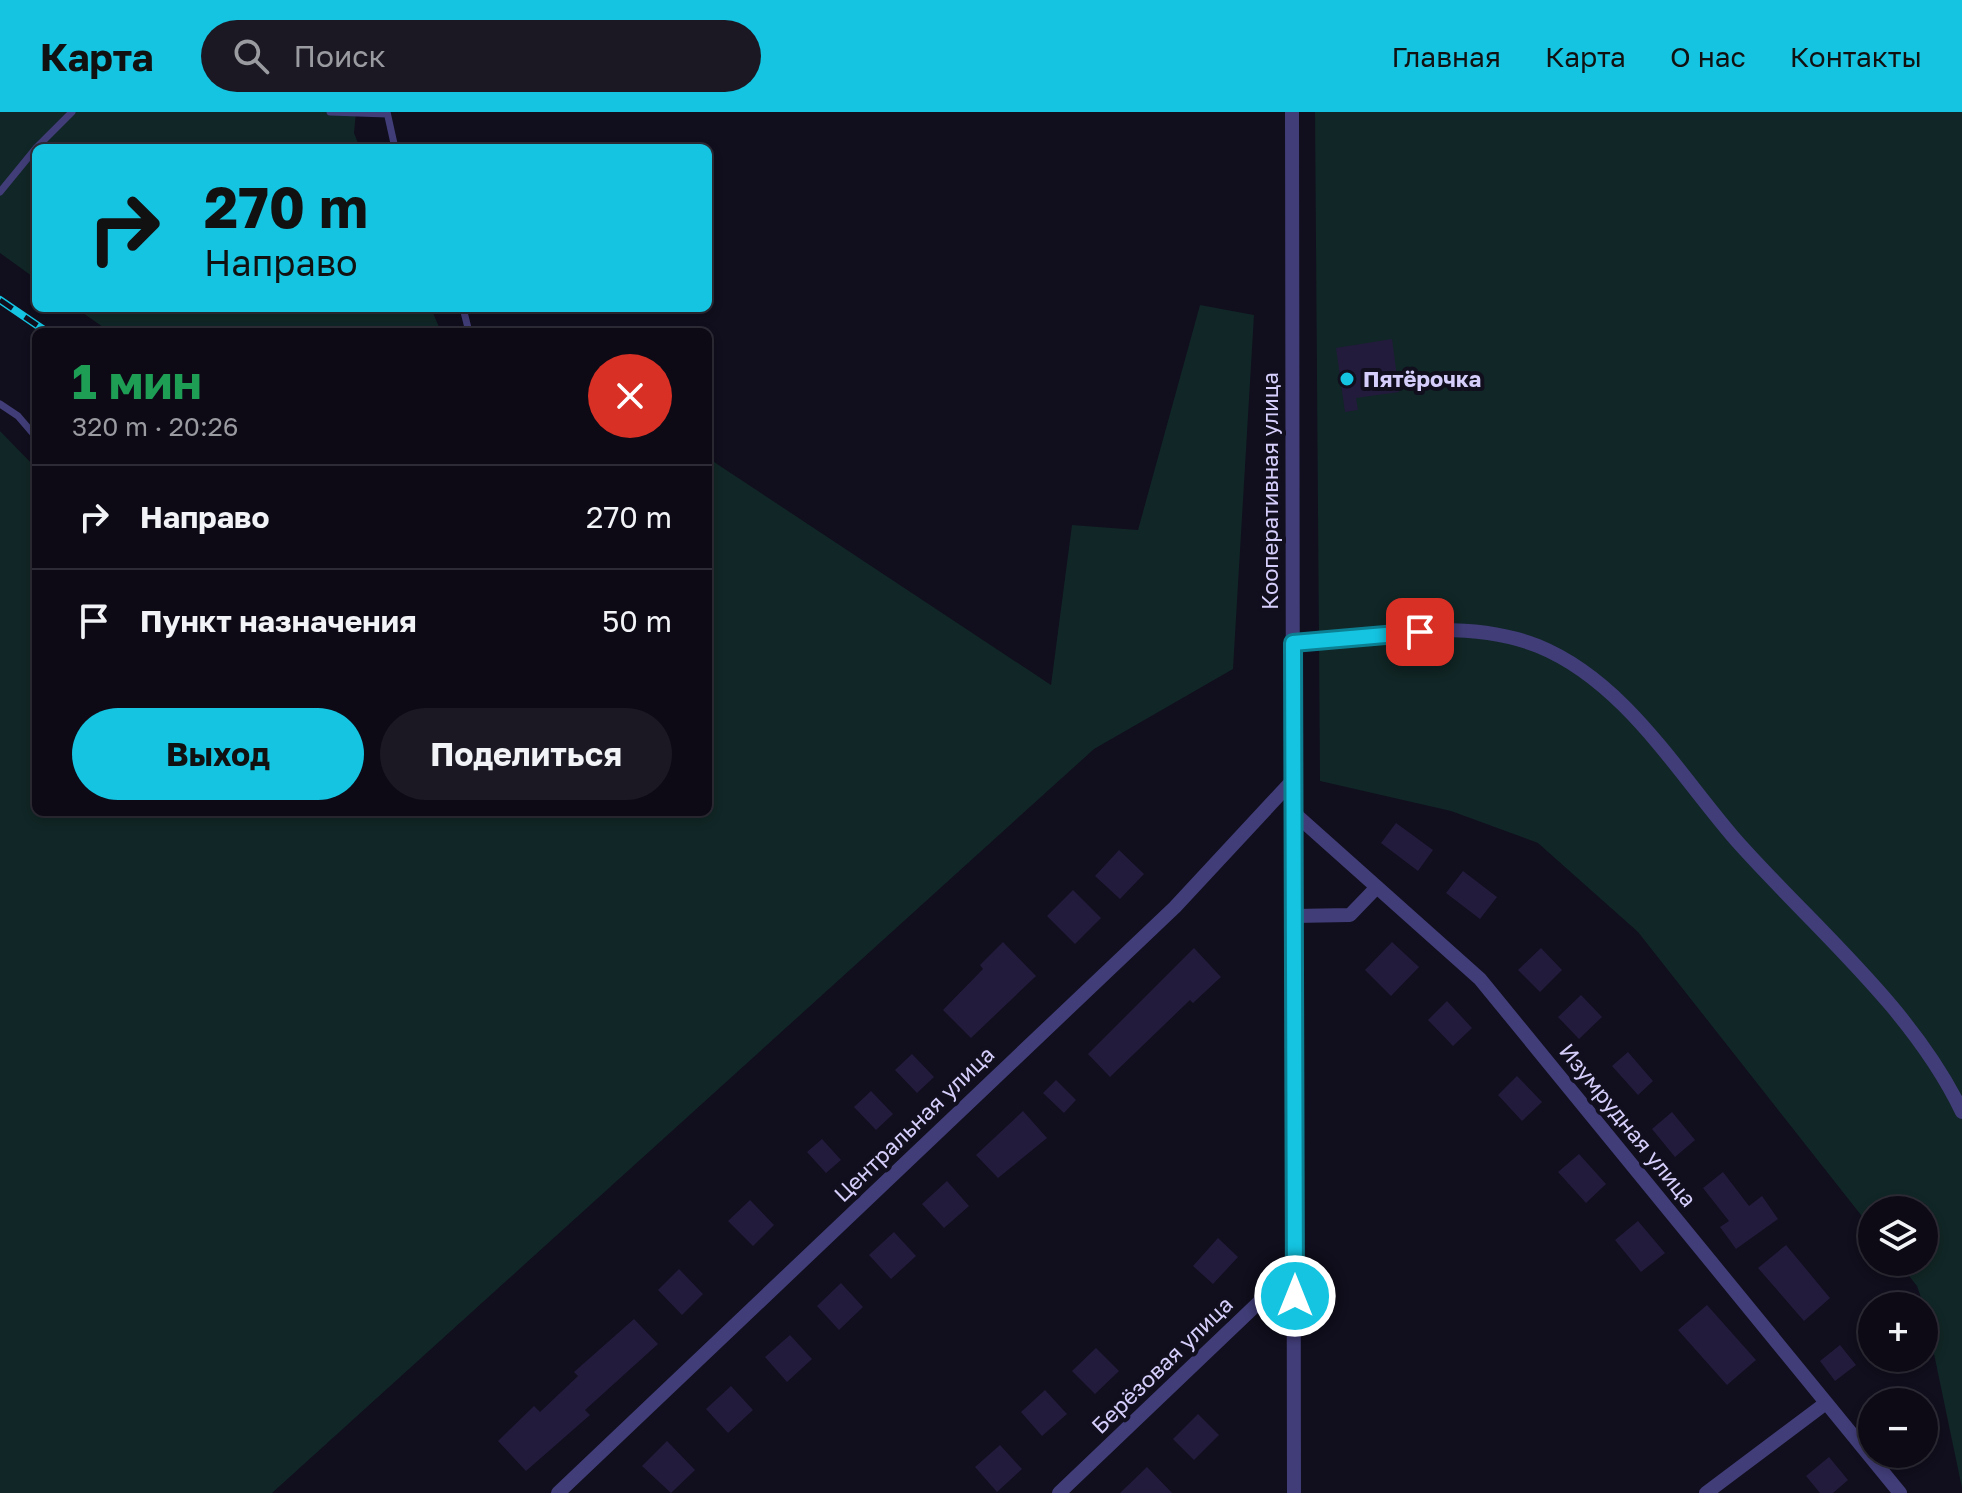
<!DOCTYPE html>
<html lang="ru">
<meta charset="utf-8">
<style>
:root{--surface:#0d0a16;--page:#1b1823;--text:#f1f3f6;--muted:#9a9aa1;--line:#2d2b35;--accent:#14c4e1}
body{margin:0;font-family:"Golos Text",sans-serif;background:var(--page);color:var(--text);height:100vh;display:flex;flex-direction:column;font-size:30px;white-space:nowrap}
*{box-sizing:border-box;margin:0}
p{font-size:26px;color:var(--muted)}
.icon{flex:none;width:44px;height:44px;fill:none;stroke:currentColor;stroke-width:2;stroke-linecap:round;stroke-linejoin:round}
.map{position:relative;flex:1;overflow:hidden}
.details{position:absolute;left:32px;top:216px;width:680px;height:488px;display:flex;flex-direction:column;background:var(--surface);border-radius:12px;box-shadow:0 4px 12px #0003,0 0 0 2px var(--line)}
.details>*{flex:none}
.banner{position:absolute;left:32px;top:32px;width:680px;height:168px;border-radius:12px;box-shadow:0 4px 12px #0003,0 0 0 2px var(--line);background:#14c4e1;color:#111;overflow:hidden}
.controls{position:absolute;left:1858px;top:1084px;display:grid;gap:16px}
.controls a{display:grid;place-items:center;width:80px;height:80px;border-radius:50%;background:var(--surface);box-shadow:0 4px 12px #0003,0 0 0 2px var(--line);font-size:40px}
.pin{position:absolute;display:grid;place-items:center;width:68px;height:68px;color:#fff;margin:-34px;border-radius:16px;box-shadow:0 4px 12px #0006}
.me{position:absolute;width:88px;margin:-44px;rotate:0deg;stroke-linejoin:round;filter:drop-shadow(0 0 6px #0008)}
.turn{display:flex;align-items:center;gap:28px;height:168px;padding:0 40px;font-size:36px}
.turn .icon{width:104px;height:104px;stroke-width:2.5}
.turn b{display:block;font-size:56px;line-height:68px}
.round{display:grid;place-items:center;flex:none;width:84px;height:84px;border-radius:42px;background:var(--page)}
.summary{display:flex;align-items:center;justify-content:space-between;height:136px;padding:0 40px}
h1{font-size:48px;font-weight:700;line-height:60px;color:#1e9e55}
.primary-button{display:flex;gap:16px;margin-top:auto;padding:16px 40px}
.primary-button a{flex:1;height:92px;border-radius:48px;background:var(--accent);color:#111;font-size:32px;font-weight:700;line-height:92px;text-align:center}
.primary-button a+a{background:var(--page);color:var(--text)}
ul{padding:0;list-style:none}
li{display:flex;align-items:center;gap:24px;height:104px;padding:0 40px;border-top:2px solid var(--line)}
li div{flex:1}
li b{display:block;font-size:30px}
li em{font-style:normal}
header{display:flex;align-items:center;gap:48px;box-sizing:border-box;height:112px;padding:0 40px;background:var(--accent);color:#111}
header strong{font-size:38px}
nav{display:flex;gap:44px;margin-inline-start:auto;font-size:28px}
.search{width:560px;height:72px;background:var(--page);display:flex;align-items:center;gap:20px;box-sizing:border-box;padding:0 28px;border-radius:44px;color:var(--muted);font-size:30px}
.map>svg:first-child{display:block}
.green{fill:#112626}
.building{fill:#231b3c}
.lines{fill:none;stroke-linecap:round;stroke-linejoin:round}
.lane{stroke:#413d78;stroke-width:7}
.street{stroke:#413d78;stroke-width:14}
.rail-casing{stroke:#14c4e1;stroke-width:8}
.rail{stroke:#110e1d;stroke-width:5;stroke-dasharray:15;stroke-linecap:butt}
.route-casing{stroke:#0d7f92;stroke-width:20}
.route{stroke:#14c4e1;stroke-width:14}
.poi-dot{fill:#14c4e1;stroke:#110e1d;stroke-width:3}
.labels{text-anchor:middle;stroke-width:8;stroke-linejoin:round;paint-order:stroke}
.poi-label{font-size:22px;font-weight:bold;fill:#d5cefb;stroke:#110e1d;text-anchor:start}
.street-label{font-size:22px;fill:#d5cefb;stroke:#110e1d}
</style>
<header>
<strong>Карта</strong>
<div class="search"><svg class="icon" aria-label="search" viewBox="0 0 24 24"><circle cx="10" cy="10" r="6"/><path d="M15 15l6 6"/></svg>Поиск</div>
<nav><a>Главная</a><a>Карта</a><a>О нас</a><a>Контакты</a></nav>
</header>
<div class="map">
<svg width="1962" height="1381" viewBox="0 0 1962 1381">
<rect width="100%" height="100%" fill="#110e1d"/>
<path class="green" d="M0 0H356L354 21 360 36H36V167L0 141Z
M1315 0H1962V1376L1924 1194 1917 1174 1898 1150H1924V1098H1872V1117L1638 820 1538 731 1451 699 1320 669Z
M1200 193 1254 203 1233 557 1094 637 272 1381H0V319L36 356V700H708V346L1051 573 1072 413 1138 418Z
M76 196H431L441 220H110Z"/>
<path class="building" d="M1392 227 1399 280 1356 286 1358 298 1345 300 1336 236Z
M1396 711 1433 738 1418 759 1381 731Z
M1119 738 1144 762 1120 787 1095 764Z
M1463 759 1497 785 1480 807 1446 781Z
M1073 778 1101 806 1075 832 1047 804Z
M1003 830 1036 864 971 926 943 898 983 857 980 853Z
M1392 830 1419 855 1391 884 1365 858Z
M1194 836 1221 865 1193 891 1190 888 1110 965 1088 942Z
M1541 836 1562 858 1540 880 1518 858Z
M1581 883 1602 905 1579 927 1558 905Z
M1447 889 1472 916 1453 934 1428 908Z
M1628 940 1653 969 1638 983 1612 954Z
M912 942 934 965 917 981 895 958Z
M1517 964 1542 990 1522 1009 1498 983Z
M1056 968 1076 988 1064 1001 1043 981Z
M871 979 893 1002 876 1018 854 995Z
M1023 999 1047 1026 998 1066 976 1043Z
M1672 1000 1695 1028 1675 1045 1652 1017Z
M822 1027 841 1048 826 1061 807 1040Z
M1579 1042 1606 1072 1586 1091 1558 1060Z
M1723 1060 1749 1094 1762 1084 1778 1107 1736 1137 1720 1115 1729 1109 1703 1076Z
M947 1069 969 1094 944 1116 922 1092Z
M750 1088 774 1113 753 1134 728 1109Z
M1638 1109 1665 1141 1641 1160 1615 1128Z
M894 1120 916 1144 891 1167 869 1143Z
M1218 1126 1238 1145 1213 1172 1193 1154Z
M1786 1133 1830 1186 1804 1209 1758 1156Z
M679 1157 703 1182 682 1203 658 1178Z
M841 1171 863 1195 839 1218 817 1194Z
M1707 1193 1756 1248 1727 1273 1678 1218Z
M634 1207 658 1232 585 1298 590 1303 526 1359 498 1329 534 1294 540 1300 578 1264 574 1260Z
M790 1223 812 1247 787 1270 765 1245Z
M1840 1233 1856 1253 1835 1269 1820 1249Z
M1096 1236 1119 1259 1095 1282 1072 1259Z
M731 1274 753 1298 728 1321 706 1297Z
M1045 1278 1067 1302 1042 1324 1021 1300Z
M1198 1302 1219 1323 1194 1348 1173 1327Z
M667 1329 695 1358 671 1381 642 1354Z
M1000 1333 1022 1357 997 1380 975 1355Z
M1829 1345 1848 1368 1833 1381H1820L1806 1364Z
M1147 1355 1172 1381H1120Z"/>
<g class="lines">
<path class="lane" d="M330 0 387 2
M387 0 395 36
M36 36 72 0
M0 80 36 36
M463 196 469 220
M0 292 18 304 36 325"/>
<path class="street" d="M1292 0 1294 1381
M1293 531C1372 524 1463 504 1538 534 1624 569 1677 660 1735 727 1811 813 1912 895 1962 1000
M1294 701 1480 867 1900 1381
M1294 804 1350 803 1377 775
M558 1381 1175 795 1293 668
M1059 1381 1295 1156
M1706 1381 1826 1291"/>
<defs>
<path id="rail" d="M0 188 47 220"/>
</defs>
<use href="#rail" class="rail-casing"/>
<use href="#rail" class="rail"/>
</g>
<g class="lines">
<defs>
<path id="route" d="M1295 1184 1293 531 1420 520"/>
</defs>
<use href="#route" class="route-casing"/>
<use href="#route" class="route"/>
</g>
<circle class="poi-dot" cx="1347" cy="267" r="8"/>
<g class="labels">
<g class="poi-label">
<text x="1363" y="275">Пятёрочка</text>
</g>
<g class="street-label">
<text transform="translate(1270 379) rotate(-90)" y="8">Кооперативная улица</text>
<text transform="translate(914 1012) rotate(-44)" y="8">Центральная улица</text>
<text transform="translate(1628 1013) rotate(51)" y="8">Изумрудная улица</text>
<text transform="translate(1162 1253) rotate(-44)" y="8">Берёзовая улица</text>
</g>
</g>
</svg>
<div class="controls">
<a><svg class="icon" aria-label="layers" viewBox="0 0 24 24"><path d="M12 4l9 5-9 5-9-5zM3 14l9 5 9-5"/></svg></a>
<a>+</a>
<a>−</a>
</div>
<div class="pin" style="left:1420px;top:520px;background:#d93025"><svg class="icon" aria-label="arrive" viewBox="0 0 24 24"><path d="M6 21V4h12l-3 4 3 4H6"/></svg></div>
<svg class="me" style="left:1295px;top:1184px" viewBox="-20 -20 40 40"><circle r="17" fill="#14c4e1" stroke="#fff" stroke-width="3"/><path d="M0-11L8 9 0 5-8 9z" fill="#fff"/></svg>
<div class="banner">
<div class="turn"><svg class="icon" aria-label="right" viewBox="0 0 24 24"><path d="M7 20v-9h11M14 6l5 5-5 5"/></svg><div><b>270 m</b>Направо</div></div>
</div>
<section class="details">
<div class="summary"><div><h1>1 мин</h1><p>320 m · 20:26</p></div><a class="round" style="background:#d93025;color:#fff"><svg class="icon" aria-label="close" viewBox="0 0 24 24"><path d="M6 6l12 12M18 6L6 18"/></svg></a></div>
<ul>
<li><svg class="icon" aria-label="right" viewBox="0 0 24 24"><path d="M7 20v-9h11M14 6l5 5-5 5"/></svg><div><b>Направо</b></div><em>270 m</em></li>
<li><svg class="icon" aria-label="arrive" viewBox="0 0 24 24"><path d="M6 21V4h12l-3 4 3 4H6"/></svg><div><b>Пункт назначения</b></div><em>50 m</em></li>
</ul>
<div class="primary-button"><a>Выход</a><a>Поделиться</a></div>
</section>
</div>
